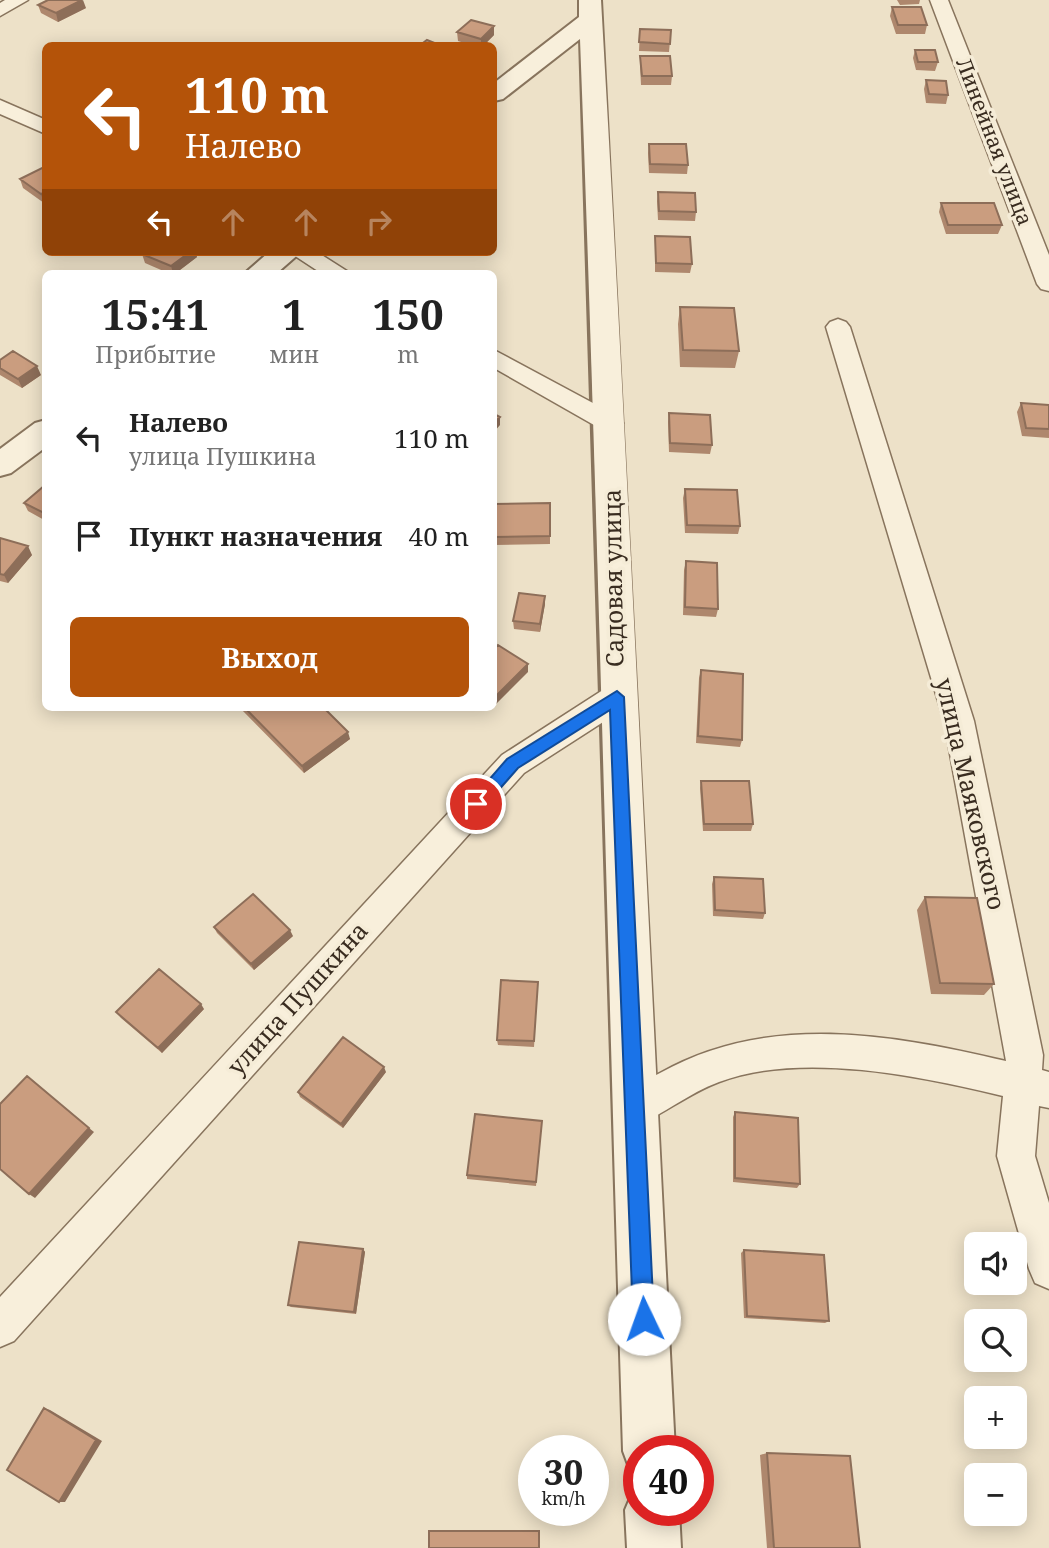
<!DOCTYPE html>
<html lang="ru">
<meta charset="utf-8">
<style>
:root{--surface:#fff;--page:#f6f6f6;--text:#222;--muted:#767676;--accent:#b45309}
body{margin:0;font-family:"Noto Serif",serif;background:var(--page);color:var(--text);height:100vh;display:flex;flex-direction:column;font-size:26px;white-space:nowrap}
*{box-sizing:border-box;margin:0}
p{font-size:23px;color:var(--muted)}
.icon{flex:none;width:38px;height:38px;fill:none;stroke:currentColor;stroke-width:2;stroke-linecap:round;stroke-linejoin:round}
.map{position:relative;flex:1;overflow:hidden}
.side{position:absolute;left:42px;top:270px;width:455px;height:441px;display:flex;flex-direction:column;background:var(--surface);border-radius:10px;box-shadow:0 4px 18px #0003}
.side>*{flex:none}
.top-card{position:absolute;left:42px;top:42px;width:455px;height:214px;border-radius:10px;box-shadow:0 4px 18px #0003;background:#b45309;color:#fff;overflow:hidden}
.controls{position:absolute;left:964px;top:1232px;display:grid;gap:14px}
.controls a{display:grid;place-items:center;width:63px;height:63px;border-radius:10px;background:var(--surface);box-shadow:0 4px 18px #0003;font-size:35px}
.speed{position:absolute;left:518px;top:1435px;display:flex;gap:14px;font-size:35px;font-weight:700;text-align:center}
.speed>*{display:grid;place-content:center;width:91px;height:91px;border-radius:50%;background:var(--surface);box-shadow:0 4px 18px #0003;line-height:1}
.speed small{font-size:18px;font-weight:400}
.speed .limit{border:10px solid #d22;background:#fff;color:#111}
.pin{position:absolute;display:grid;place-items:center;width:60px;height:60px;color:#fff;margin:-30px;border:4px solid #fff;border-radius:50%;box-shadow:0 2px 7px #0007}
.me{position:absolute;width:77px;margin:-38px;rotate:357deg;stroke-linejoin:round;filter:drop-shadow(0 0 5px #0008)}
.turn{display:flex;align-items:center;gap:24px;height:147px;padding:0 28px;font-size:32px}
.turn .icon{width:91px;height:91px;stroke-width:2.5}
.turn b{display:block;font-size:49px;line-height:60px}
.lanes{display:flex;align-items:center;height:66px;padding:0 28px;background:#0003;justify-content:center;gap:35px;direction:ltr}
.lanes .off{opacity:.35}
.eta{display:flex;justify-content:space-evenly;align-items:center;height:119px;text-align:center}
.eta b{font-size:42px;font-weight:700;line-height:49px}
.action{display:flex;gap:14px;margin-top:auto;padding:14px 28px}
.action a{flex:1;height:80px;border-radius:10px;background:var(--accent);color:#fff;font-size:28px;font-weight:700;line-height:80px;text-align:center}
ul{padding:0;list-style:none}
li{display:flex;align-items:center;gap:21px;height:98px;padding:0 28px}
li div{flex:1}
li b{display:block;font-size:26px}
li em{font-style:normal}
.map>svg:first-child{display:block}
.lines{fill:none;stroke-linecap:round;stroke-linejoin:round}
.minor-casing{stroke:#88745d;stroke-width:3}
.tertiary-casing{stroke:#88745d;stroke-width:4}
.minor{fill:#f8efdb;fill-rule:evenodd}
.tertiary{fill:#f8efdb;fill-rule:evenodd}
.wall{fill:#ae876d}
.shaded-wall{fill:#8d6e59}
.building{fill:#ca9d7f;stroke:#8d6e59;stroke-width:2}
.route{fill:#1a73e8;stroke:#114b97;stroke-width:2}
.labels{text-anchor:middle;stroke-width:7;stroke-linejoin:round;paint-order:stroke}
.far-street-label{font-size:21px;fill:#392c20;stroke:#f5ecd7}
.street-label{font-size:24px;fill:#392c20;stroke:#f5ecd7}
</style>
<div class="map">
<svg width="1049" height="1548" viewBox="0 0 1049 1548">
<rect width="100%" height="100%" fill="#ede1c8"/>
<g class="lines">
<defs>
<path id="minor" d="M5 0H28L0 16V3Z
M930 0H948L1049 255V291L1041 289 1037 284Z
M0 100 46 120V134L0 114Z
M289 252H317L350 273H321Z
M838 319 846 322 850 327 974 721 1043 1055 1042 1070 1049 1072V1108L1039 1106 1035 1156 1049 1203V1289L1035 1283 1029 1269 997 1156 1003 1096C920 1076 801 1051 719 1082 689 1093 664 1114 634 1127L621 1121 615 1108C623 1089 642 1083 660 1073 768 1012 891 1034 1006 1061L944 721 826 327 830 322Z
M494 350 619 417 623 423 619 429 610 432 601 429 494 368Z
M617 685 628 688 632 697 628 706 524 773 14 1341 0 1347V1297L502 755 606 688Z"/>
<path id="tertiary" d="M579 0H601C629 483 650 967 675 1451H639V1473L630 1470 623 1451C608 980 598 509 580 39L503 99 494 101V83L579 17Z
M269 252H301L277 273H245Z
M46 420V447L11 473 0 476V449L35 423Z
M639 1489V1510H679L681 1548H627L625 1510 633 1491Z"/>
</defs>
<use href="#minor" class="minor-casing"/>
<use href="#tertiary" class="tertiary-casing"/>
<use href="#minor" class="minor"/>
<use href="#tertiary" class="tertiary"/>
</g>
<path class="wall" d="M897 0H920L919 4 900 5Z
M38 5 86 8 58 22 41 13Z
M892 7 927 25 925 34H896L890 16Z
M640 29 671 30 669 52 639 51Z
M457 32 494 35 483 46H474L458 41Z
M915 50 938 62 935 71 916 70 913 58Z
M640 56 672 76 671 85H641L640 65Z
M926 80 948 95 946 104 926 103 924 89Z
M649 144 688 165 687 174 649 173 648 153Z
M46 166V202L44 203 23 188 20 179Z
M658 192 696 212 695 221 658 220 657 201Z
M941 203 1002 225 998 234H946L939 212Z
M655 236 692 264 690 273 655 272Z
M145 252H195L197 257 176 273H168L145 263 142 254Z
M680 307 739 351 735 368 680 367 678 324Z
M0 360 41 375 22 388 0 375Z
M1021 403 1049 405V438L1022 436 1017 412Z
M669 413 712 445 710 454 669 452 668 422Z
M46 487V521L28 511 24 503Z
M685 489 740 526 738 534 685 533 683 498Z
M550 503V544L494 545V504Z
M0 538 32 555 8 583 0 581Z
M686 561 718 609 716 617 683 615 684 570Z
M545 604 540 632 514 629 513 621Z
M701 670 742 740 740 747 696 743 699 678Z
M239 707H323L350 739 304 773Z
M701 781 753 824 751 831H703L700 788Z
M714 877 765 913 763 919 713 916 712 884Z
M925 897 994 984 984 995 931 994 917 910Z
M214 927 293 936 254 970 217 933Z
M538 982 534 1047 498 1045 497 1040Z
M204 1009 162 1053 121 1018 116 1012Z
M386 1072 343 1128 300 1097 298 1092Z
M735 1112 800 1184 797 1188 733 1182V1117Z
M542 1121 536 1186 467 1179V1175Z
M363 1249 365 1252 356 1314 291 1307 288 1305Z
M744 1250 829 1321 825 1323 744 1318 741 1253Z
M767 1453 860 1548H767L760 1455Z"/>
<path class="shaded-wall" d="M83 0 86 8 58 22 56 13Z
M494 26V35L483 46H481V39Z
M46 191V202L44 203 41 194Z
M190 252H195L197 257 176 273H173L171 266Z
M37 366 41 375 22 388 18 379Z
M500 417V425L494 432V423Z
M28 546 32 555 8 583 4 575Z
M545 596V604L540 632V624Z
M528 664V672L495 705V697Z
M348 732 350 739 304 773 302 766Z
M290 930 293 936 254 970 251 964Z
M201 1004 204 1009 162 1053 158 1048Z
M384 1067 386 1072 343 1128 341 1124Z
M89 1128 94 1132 35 1198 29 1194Z
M363 1249 365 1252 356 1314 354 1312Z
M44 1408 50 1410 102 1441 65 1502H59Z"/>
<path class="building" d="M48 0H82L56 13 38 5Z
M892 7H921L927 25H898Z
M471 20 494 26 481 39 457 32Z
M640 29 671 30 670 44 639 42Z
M427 40 442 46H419Z
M915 50H935L938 62H918Z
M640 56H670L672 76H642Z
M926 80 946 81 948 95 929 94Z
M649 144H686L688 165 650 164Z
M46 166V191L41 194 20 179Z
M658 192 695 193 696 212 659 211Z
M941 203H994L1002 225H948Z
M655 236 690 237 692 264 656 263Z
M145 252H190L171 266 142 254Z
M680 307 734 308 739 351 683 350Z
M13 351 37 366 18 379 0 368V360Z
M1021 403 1049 405V429L1026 428Z
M669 413 710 415 712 445 670 443Z
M494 414 500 417 494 423Z
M44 486 46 487V514L24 503Z
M685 489 737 490 740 526 687 525Z
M550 503V536L494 537V504Z
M0 538 28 546 4 575 0 574Z
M686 561 717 563 718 609 685 607Z
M519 593 545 596 540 624 513 621Z
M498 645 528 664 495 697 494 696V649Z
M701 670 743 674 742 740 698 736Z
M244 707H323L348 732 302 766Z
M701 781H749L753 824H704Z
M714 877 763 879 765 913 715 910Z
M253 894 290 930 251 964 214 927Z
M925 897 977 898 994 984 940 983Z
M159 969 201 1004 158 1048 116 1012Z
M501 980 538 982 534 1041 497 1040Z
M343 1037 384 1067 341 1124 298 1092Z
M27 1076 89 1128 29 1194 0 1169V1104Z
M735 1112 798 1118 800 1184 735 1178Z
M475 1114 542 1121 536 1182 467 1175Z
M299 1242 363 1249 354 1312 288 1305Z
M744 1250 824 1255 829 1321 747 1316Z
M44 1408 96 1440 59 1502 7 1470Z
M767 1453 850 1456 860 1548H774Z
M429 1531H539V1548H429Z"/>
<path class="route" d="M617 691 624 697 654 1319 651 1326 644 1329 636 1326 633 1319 610 710 518 768 482 809 476 811 468 804 507 759Z"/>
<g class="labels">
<g class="far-street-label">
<text transform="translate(994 142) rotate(69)" y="7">Линейная улица</text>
</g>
<g class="street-label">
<text transform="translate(614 578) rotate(-91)" y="8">Садовая улица</text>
<text transform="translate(970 794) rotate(77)" y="8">улица Маяковского</text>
<text transform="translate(298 999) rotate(-48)" y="8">улица Пушкина</text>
</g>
</g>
</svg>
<div class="controls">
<a><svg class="icon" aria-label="sound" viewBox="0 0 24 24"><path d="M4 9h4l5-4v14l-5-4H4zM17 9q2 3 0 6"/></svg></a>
<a><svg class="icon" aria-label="search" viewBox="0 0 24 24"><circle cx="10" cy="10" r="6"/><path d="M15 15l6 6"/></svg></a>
<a>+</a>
<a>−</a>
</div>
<div class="speed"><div>30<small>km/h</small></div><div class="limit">40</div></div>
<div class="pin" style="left:476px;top:804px;background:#d93025"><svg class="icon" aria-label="arrive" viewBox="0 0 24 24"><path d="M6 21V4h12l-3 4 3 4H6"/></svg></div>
<svg class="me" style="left:644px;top:1319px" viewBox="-20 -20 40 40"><circle r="19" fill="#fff"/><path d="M0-13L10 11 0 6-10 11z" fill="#1a73e8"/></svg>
<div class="top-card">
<div class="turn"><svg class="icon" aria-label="left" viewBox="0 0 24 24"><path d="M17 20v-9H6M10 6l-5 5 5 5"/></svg><div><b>110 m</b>Налево</div></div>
<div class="lanes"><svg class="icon" aria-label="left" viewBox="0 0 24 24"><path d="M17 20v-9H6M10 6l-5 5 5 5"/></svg><svg class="icon off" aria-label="ahead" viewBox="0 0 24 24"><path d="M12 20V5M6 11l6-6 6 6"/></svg><svg class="icon off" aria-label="ahead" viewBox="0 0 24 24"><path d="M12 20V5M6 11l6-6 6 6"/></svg><svg class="icon off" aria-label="right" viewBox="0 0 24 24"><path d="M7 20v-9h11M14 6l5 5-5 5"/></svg></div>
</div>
<section class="side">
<div class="eta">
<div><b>15:41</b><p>Прибытие</p></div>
<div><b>1</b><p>мин</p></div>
<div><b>150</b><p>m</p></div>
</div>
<ul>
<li><svg class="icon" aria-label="left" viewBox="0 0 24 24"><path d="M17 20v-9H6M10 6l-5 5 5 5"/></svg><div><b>Налево</b><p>улица Пушкина</p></div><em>110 m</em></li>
<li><svg class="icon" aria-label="arrive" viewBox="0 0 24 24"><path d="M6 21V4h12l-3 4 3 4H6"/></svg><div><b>Пункт назначения</b></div><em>40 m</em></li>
</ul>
<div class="action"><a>Выход</a></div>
</section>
</div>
